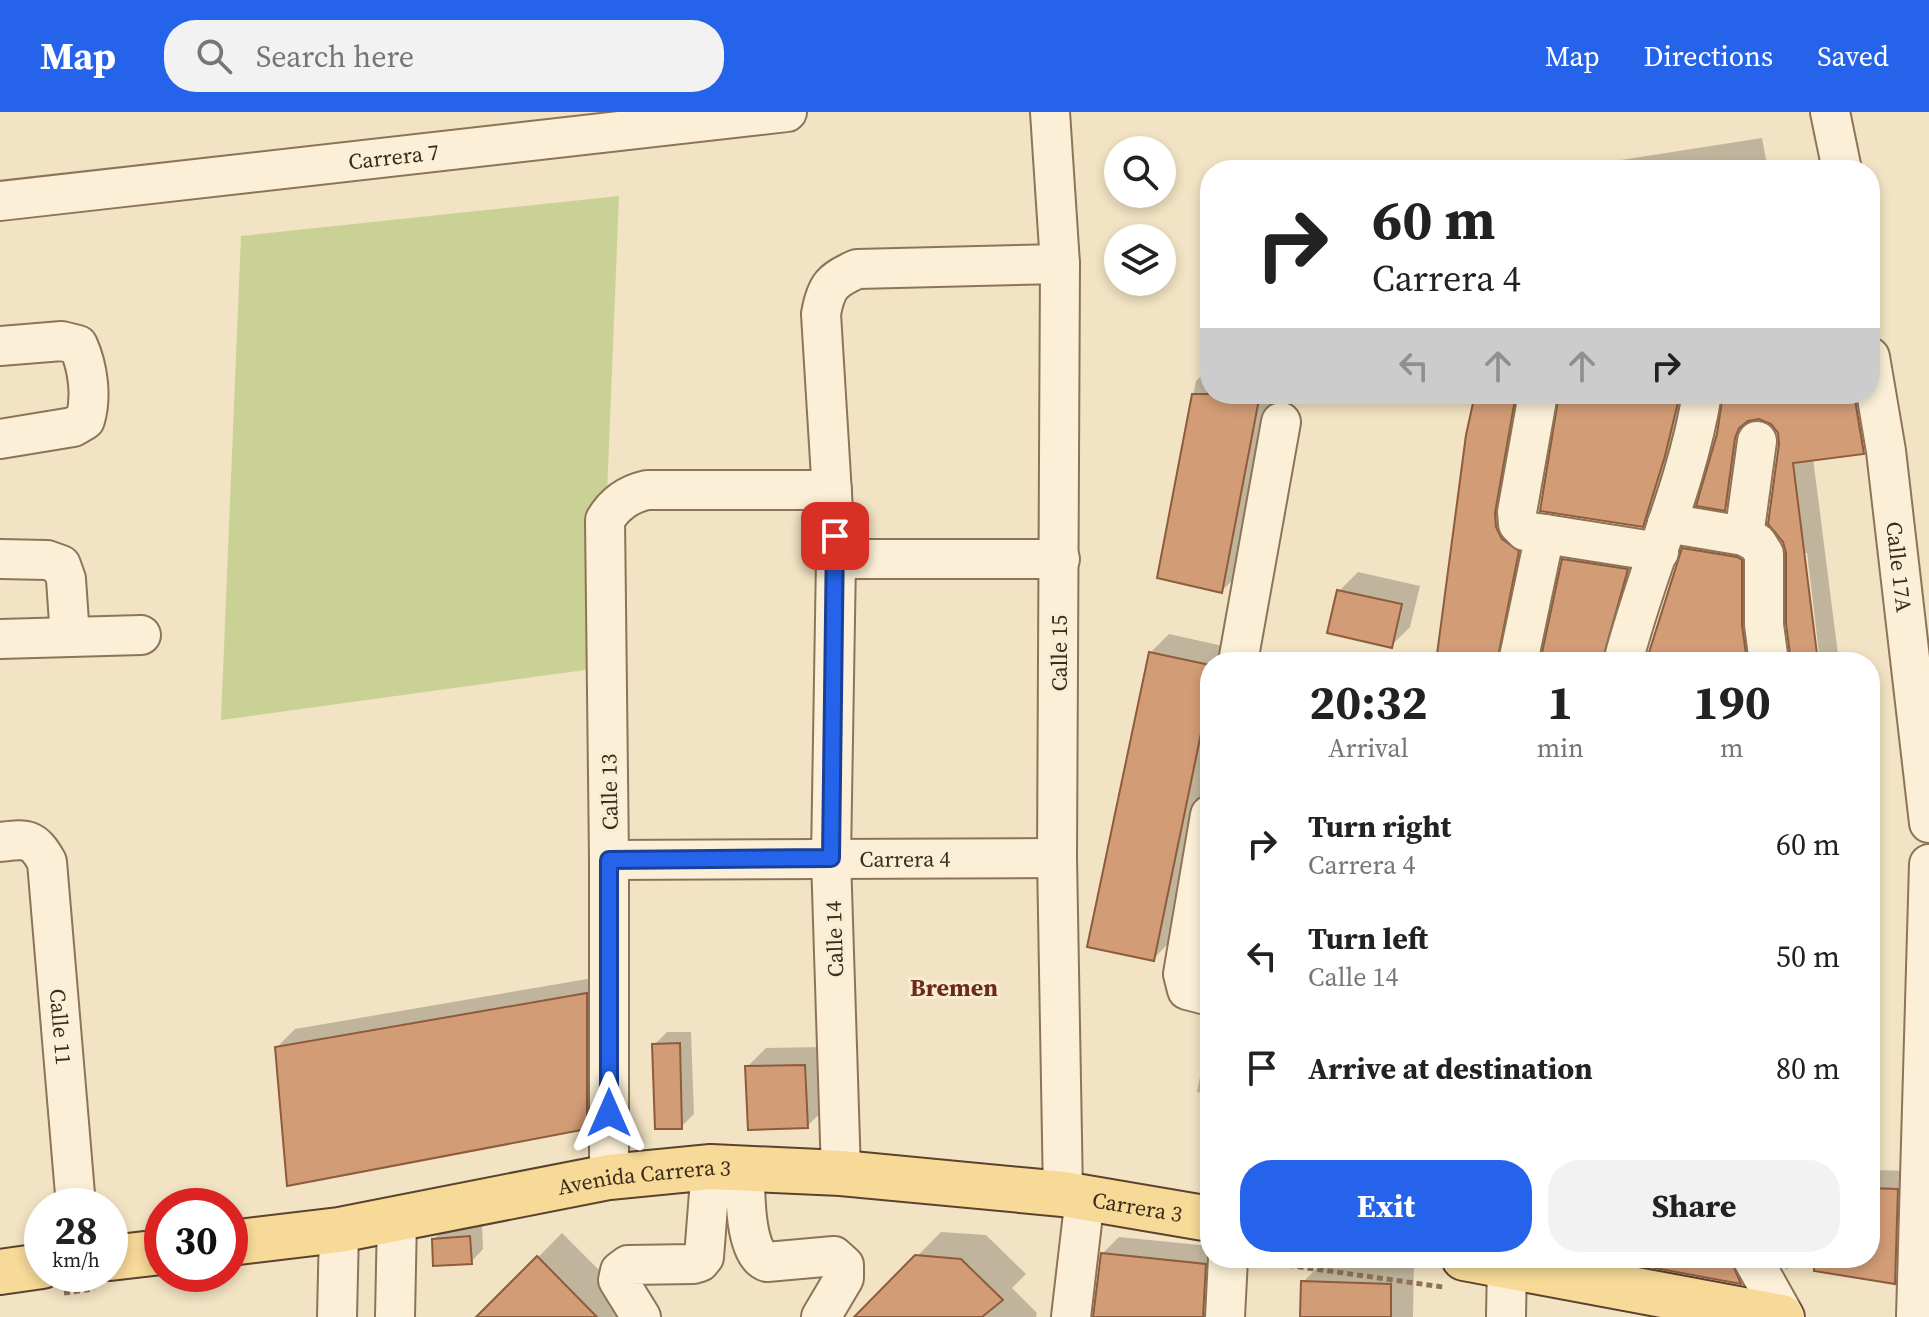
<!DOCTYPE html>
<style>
:root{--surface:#fff;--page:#f2f2f2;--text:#222;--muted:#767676;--accent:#2563eb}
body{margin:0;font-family:"Source Serif 4",serif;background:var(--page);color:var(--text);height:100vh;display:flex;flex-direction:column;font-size:30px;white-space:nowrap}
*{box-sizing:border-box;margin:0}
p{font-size:26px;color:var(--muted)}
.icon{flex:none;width:44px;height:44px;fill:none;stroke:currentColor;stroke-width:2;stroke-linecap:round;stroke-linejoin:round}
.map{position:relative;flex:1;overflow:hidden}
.drawer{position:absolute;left:1200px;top:540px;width:680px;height:616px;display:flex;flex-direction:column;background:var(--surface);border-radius:32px;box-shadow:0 4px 12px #0003}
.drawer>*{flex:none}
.hud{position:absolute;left:1200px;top:48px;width:680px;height:244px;border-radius:32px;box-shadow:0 4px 12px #0003;background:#fff;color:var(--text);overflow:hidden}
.tools{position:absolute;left:1104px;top:24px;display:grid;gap:16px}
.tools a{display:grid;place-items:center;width:72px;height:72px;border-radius:50%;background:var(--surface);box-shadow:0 4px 12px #0003;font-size:40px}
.speed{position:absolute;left:24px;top:1076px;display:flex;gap:16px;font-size:40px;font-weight:700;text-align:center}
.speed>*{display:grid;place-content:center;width:104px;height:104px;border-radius:50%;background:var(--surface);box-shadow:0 4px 12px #0003;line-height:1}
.speed small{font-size:20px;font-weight:400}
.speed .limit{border:12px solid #d22;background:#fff;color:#111}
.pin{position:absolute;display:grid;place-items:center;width:68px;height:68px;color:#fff;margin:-34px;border-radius:16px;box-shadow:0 4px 12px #0006}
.me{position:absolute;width:88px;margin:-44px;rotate:0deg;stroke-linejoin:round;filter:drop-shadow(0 0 6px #0008)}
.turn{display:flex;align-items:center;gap:28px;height:168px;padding:0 40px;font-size:36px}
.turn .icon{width:104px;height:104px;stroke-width:2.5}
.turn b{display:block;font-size:56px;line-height:68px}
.lanes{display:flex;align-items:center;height:76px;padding:0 40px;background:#0003;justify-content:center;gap:40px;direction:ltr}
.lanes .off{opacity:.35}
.eta{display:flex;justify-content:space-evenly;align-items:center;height:136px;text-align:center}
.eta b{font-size:48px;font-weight:700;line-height:56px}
.primary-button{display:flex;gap:16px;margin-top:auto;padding:16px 40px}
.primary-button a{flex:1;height:92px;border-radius:32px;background:var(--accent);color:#fff;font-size:32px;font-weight:700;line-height:92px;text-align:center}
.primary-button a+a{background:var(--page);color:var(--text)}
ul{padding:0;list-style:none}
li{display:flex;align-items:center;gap:24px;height:112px;padding:0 40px}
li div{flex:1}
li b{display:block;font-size:30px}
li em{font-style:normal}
header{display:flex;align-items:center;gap:48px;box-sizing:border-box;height:112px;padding:0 40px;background:var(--accent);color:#fff}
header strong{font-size:38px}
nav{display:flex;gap:44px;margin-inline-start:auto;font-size:28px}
.search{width:560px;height:72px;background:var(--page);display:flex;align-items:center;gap:20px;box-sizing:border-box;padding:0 28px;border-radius:32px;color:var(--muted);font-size:30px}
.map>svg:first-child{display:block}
.green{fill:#cad195}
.shadow{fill:#0003}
.building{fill:#d29c76;stroke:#8e5c3c;stroke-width:2}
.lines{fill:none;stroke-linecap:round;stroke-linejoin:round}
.minor-casing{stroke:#8d7458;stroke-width:42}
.major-casing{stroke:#5b422c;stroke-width:48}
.path{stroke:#8d7458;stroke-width:5;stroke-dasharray:6 4;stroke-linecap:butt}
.minor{stroke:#fbf0d7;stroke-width:38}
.major{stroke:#f7d998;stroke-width:44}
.route-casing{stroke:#184099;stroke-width:20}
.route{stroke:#2563eb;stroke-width:14}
.labels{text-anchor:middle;stroke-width:6;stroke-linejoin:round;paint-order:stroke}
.street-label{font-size:22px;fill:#3c2c1d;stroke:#f8edd3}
.neighbourhood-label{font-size:24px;font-weight:bold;fill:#6c2a19;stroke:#f8edd3}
</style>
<header>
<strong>Map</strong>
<div class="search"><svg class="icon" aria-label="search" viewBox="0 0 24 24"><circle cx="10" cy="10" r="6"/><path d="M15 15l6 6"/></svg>Search here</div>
<nav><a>Map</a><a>Directions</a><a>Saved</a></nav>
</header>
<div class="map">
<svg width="1929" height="1205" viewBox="0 0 1929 1205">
<rect width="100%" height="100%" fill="#f1e3c3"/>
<path class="green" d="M619 84 600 556 221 608 241 124Z"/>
<path class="shadow" d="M1762 26 1768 58H1557Z
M1210 255V282H1274L1240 460 1222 479 1159 464 1196 269Z
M1477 282H1530L1526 550H1438Z
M1561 282H1693L1661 394 1642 413Z
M1725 282H1870L1882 322 1863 340 1813 346 1839 550H1820L1807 441H1804L1816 550H1792L1781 332 1779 321 1772 311 1761 305 1753 306 1743 378 1725 396 1699 392Z
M1703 418 1759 429 1777 550H1648L1684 437Z
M1583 429 1646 439 1631 550H1542L1564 448Z
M1358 460 1420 474 1410 515 1391 534 1339 479Z
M1169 522 1232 536 1230 550H1210V644L1172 828 1153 847 1150 541Z
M605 864V996L586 1015 277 935 295 917Z
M667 920H691L694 1002 681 1015 654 933Z
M1210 930V982L1197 980 1206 934Z
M823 935 826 996 807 1014 747 955 766 936Z
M1870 1058 1916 1059 1913 1151 1894 1169 1792 1153 1786 1158 1779 1146H1870Z
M482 1113 483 1137 471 1150 434 1127 446 1115Z
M941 1120 986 1123 1026 1162 1012 1176 1037 1201 1036 1205H857Z
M562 1121 624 1183 628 1205H489L484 1200Z
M1119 1125 1210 1134 1215 1205H1094L1103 1141Z
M1612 1146H1756L1759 1152 1741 1170Z
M1326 1147 1414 1149 1413 1205H1302L1303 1170Z"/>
<path class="building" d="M1192 282H1260L1222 481 1157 466Z
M1475 282H1516L1495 401 1496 415 1502 427 1519 439 1497 550H1436L1466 323Z
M1559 282H1680L1665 344 1643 415 1540 399Z
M1723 282H1854L1864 342 1793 351 1818 550H1791L1786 512V441L1783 430 1768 412 1779 332 1778 321 1771 312 1759 307 1748 309 1739 316 1735 326 1725 399 1696 394 1717 322Z
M1682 436 1737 445 1742 448V513L1747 550H1646Z
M1562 447 1628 457 1602 550H1540Z
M1337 478 1402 492 1392 536 1327 521Z
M1149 540 1210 553V578L1154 849 1087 835Z
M587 881V1017L287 1074 275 935Z
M680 931 682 1017H655L652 932Z
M805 953 808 1016 748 1018 745 954Z
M1870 1076 1898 1077 1895 1172 1814 1159 1815 1146H1870Z
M470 1124 472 1152 433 1154 432 1127Z
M1101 1141 1206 1152 1203 1205H1093Z
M915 1143 961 1147 1003 1188 982 1205H854Z
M537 1144 597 1205H476Z
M1601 1146H1730L1741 1172Z
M1301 1169 1391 1172V1205H1300Z"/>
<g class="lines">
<defs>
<g id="minor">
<path d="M1050 0 1060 152 1057 746 1063 1082"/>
<path d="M1830 0 1842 58"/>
<path id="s1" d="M0 89 787 0"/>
<path d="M0 234 62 229 78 233C88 255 92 285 85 308L73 315 0 327"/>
<path id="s2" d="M1870 245 1886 339 1929 711"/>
<path d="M1667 411 1744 424 1757 431 1764 442V513L1769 550"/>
<path d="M1545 422 1659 440"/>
<path d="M1744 424 1757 329"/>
<path d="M0 447 47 448 61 453 66 467 70 525"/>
<path d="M836 447H1060"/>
<path d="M0 527 141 523"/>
<path d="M1238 550 1281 310"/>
<path d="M1518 550 1545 422 1525 419 1518 412 1517 400 1538 282"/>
<path d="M1623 550C1646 460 1687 374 1702 282"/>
<path d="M1210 703 1183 862 1187 878 1210 884"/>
<path id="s3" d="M0 730C26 727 33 725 47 750L76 1094"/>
<path id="s4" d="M609 748 1057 746"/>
<path d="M745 1056C745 1078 744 1143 767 1150L834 1144 844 1153V1166L821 1205"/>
<path d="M841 1061 831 746 836 447 821 202C826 174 832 168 857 157L1060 152"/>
<path d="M609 1065V748L605 408C615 391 629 382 647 378H832"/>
<path d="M1752 1146 1785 1205"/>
<path d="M337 1205 339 1118"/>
<path d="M395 1205 397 1106"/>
<path d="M641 1205 618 1168 620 1159 628 1153 693 1152 700 1150 704 1145 711 1055"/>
<path d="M1071 1205 1085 1085"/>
<path d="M1225 1205 1228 1146"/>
<path d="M1506 1205 1507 1152"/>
<path d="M1916 1205 1929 752"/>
</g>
<g id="major">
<path id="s5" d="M230 1131 339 1118 609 1065 711 1055 841 1061 1063 1082 1210 1107"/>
<path d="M110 1146 162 1140"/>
<path d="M1464 1146 1781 1205"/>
<path d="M0 1160 42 1154"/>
</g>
</defs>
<use href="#minor" class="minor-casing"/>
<use href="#major" class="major-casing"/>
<path class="path" d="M1258 1149 1443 1175
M187 1164 200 1162
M64 1181 94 1177"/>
<use href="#minor" class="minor"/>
<use href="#major" class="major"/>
</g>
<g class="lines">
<defs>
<path id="route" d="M609 1001V748L831 746 835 424"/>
</defs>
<use href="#route" class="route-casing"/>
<use href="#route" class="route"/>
</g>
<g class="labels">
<g class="street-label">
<text dy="8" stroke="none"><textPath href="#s1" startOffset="396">Carrera 7</textPath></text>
<text dy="8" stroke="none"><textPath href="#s2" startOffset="212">Calle 17A</textPath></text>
<text transform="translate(1059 541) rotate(-90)" y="8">Calle 15</text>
<text transform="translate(609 680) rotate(-91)" y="8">Calle 13</text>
<text dy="8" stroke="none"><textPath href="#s4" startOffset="296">Carrera 4</textPath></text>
<text transform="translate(834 827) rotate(-92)" y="8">Calle 14</text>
<text dy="8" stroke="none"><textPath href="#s3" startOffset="222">Calle 11</textPath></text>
<text dy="8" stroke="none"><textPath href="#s5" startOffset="420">Avenida Carrera 3</textPath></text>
<text dy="8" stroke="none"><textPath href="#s5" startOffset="916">Carrera 3</textPath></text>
</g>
<g class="neighbourhood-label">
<text x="954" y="884">Bremen</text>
</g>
</g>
</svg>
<div class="tools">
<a><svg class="icon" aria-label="search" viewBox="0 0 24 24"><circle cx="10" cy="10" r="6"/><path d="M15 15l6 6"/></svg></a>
<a><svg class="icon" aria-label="layers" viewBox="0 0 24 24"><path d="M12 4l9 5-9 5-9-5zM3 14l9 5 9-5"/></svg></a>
</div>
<div class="speed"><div>28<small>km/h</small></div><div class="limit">30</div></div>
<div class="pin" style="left:835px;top:424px;background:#d93025"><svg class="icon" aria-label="arrive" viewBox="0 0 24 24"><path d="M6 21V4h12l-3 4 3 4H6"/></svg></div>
<svg class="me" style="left:609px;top:1001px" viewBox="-20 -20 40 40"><path d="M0-17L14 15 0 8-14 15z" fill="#2563eb" stroke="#fff" stroke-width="4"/></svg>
<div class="hud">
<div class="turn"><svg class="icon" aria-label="right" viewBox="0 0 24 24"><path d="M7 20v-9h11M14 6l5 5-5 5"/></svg><div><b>60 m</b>Carrera 4</div></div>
<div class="lanes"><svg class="icon off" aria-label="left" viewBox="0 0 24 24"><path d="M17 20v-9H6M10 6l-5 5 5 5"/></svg><svg class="icon off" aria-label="ahead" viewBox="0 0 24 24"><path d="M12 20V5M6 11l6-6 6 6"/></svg><svg class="icon off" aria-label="ahead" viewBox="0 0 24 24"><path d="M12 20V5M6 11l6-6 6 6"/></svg><svg class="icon" aria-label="right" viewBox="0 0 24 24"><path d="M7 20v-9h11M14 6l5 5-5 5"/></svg></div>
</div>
<section class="drawer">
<div class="eta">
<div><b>20:32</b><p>Arrival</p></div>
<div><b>1</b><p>min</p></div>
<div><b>190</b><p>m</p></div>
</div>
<ul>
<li><svg class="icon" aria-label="right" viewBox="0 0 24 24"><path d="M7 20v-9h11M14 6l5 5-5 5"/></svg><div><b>Turn right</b><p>Carrera 4</p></div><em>60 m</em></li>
<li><svg class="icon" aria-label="left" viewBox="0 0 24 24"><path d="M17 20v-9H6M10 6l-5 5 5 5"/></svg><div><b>Turn left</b><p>Calle 14</p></div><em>50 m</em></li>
<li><svg class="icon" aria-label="arrive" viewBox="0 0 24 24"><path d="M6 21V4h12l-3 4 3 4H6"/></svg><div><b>Arrive at destination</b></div><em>80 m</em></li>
</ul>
<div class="primary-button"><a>Exit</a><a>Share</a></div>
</section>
</div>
